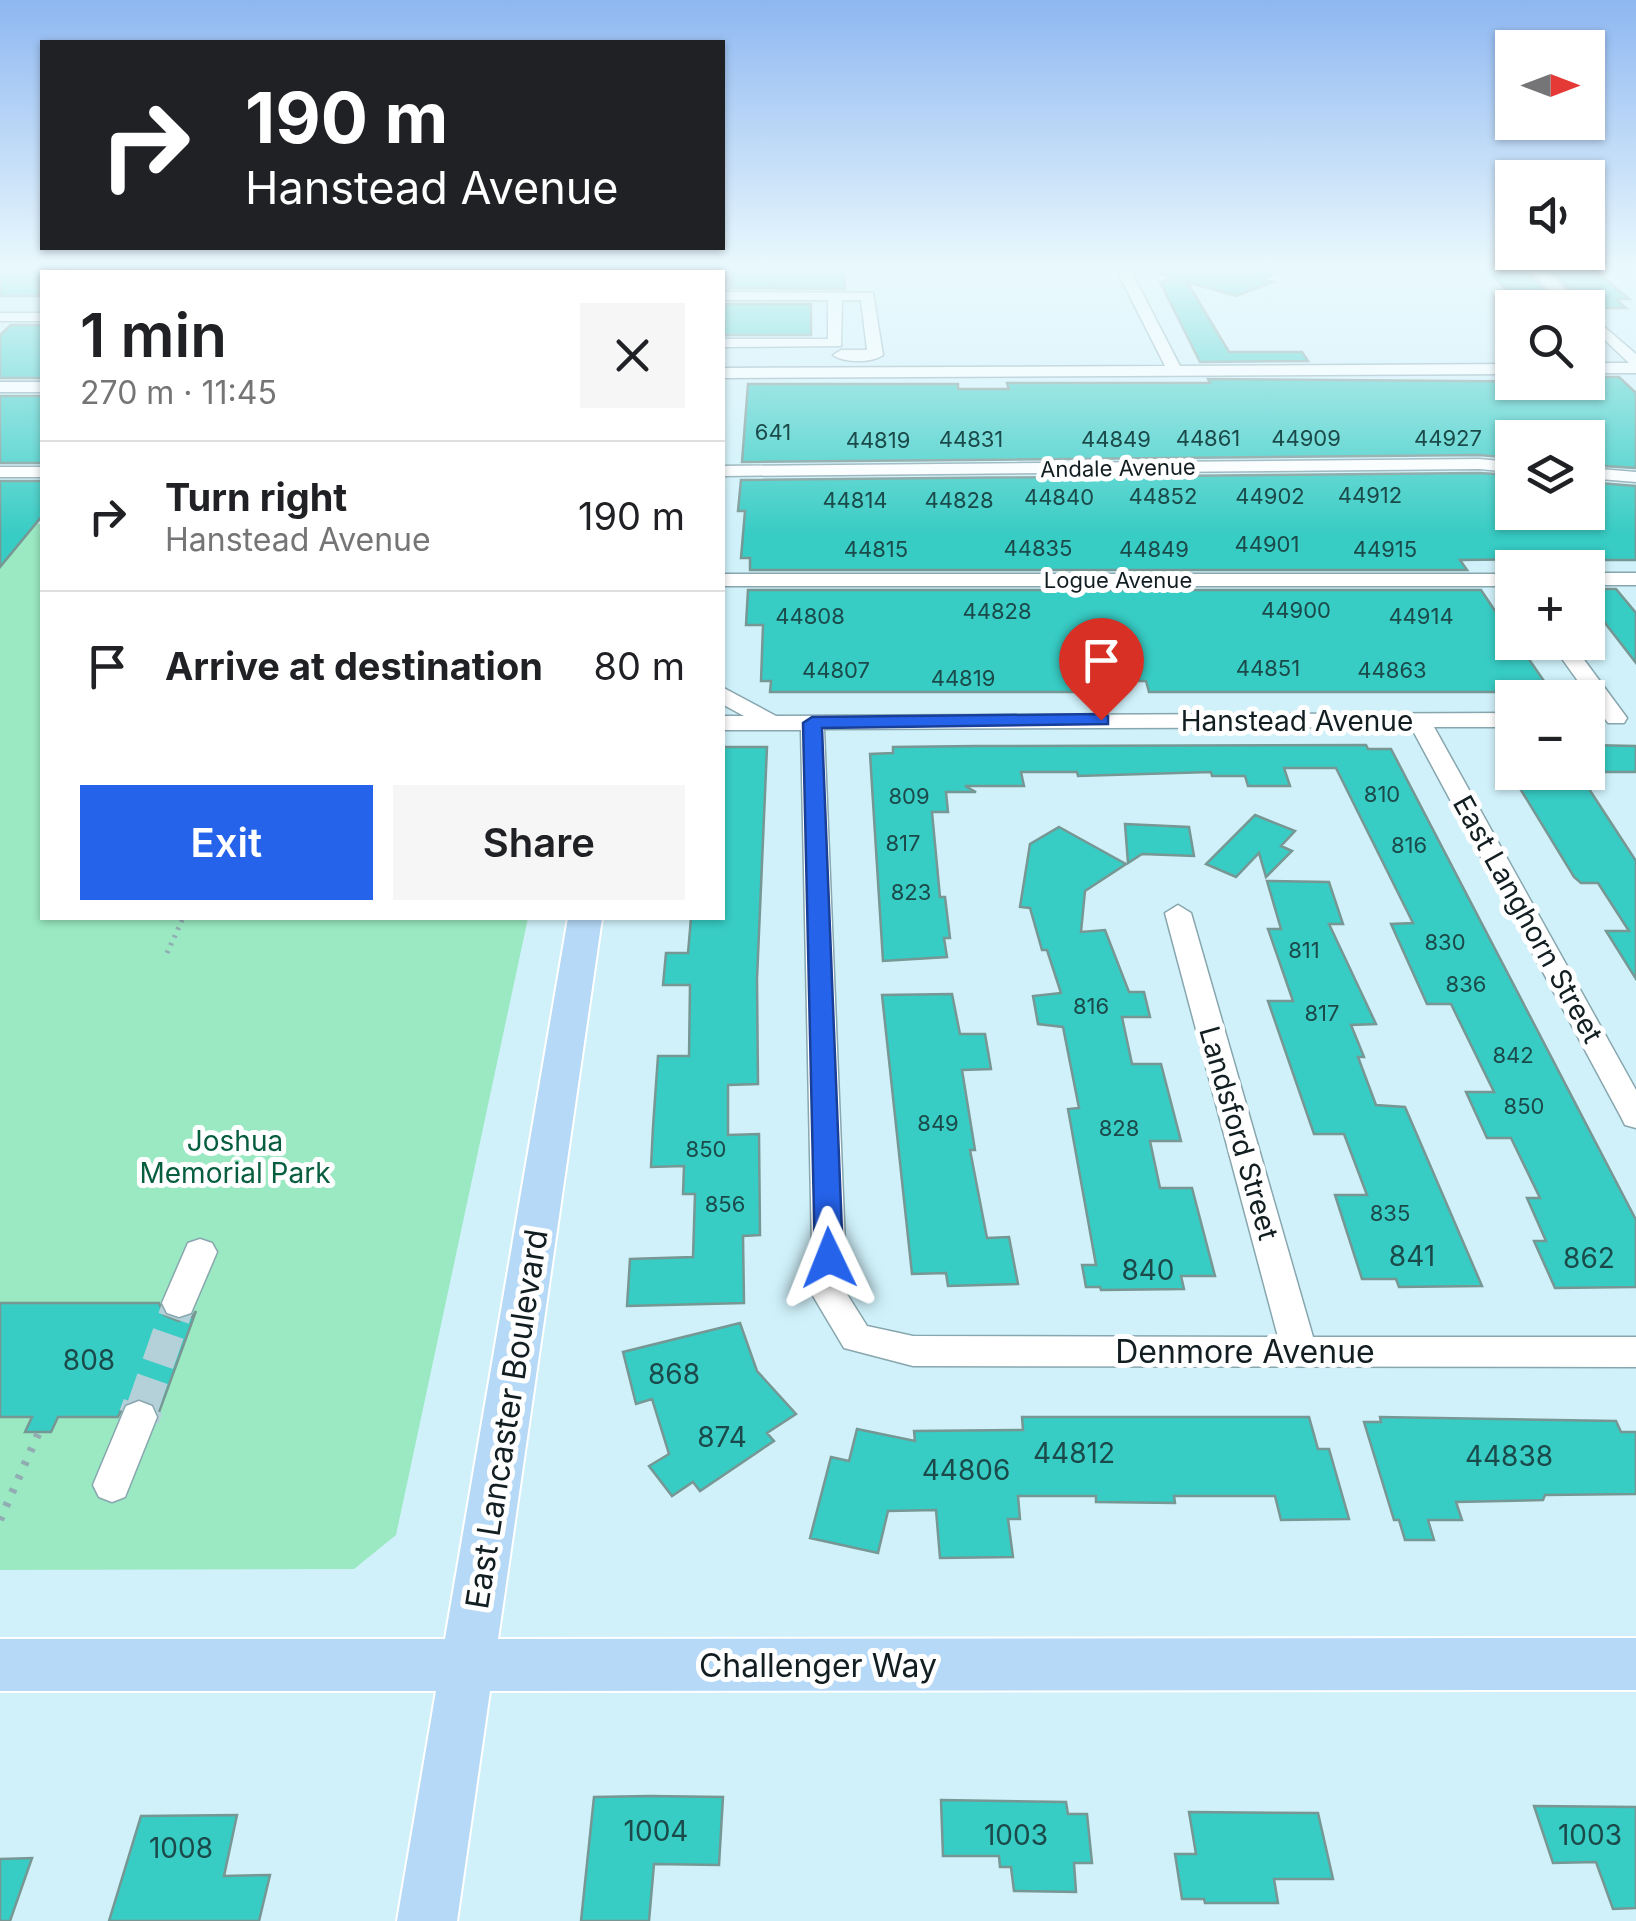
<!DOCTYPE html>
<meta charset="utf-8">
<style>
:root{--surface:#fff;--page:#f6f6f6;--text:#202124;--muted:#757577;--line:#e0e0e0;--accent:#2563eb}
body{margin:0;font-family:Inter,sans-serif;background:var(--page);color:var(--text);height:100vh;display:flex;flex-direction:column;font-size:38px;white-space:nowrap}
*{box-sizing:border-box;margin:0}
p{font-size:32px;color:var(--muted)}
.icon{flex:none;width:55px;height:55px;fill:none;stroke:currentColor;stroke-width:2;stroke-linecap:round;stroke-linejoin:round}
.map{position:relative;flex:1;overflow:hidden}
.details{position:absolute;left:40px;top:270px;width:685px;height:650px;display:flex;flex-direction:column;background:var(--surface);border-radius:0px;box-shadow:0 2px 8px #0004}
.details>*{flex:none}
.guide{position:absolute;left:40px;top:40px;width:685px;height:210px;border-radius:0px;box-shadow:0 2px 8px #0004;background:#202124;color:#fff;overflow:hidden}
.needle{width:65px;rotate:90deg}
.fabs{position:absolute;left:1495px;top:30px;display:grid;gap:20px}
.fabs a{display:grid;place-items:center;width:110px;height:110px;border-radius:0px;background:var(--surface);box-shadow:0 2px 8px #0004;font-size:50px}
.pin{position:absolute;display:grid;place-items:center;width:85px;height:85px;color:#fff;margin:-102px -42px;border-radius:50% 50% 50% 0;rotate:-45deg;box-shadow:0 0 10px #0007}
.pin .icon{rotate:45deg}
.me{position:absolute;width:110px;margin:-55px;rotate:358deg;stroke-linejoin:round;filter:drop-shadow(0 0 8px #0008)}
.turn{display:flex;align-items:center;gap:35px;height:210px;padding:0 40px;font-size:45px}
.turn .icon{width:130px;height:130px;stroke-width:2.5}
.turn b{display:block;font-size:70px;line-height:85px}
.round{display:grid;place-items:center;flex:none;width:105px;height:105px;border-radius:0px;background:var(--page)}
.head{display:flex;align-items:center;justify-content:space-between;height:170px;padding:0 40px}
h1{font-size:60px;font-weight:600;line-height:75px}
.cta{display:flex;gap:20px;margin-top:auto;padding:20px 40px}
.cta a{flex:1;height:115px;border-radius:0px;background:var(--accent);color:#fff;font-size:40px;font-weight:600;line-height:115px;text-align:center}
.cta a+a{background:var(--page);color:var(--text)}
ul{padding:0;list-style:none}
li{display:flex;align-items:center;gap:30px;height:150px;padding:0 40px;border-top:2px solid var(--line)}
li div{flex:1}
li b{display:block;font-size:38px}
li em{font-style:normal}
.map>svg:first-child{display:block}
.green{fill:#9ae9c2}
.building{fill:#37ccc4;stroke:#779794;stroke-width:2.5}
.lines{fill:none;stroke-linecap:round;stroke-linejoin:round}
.minor-tunnel-far1{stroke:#b4d1d9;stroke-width:32;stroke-dasharray:32 16;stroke-linecap:butt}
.minor-tunnel{stroke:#b4d1d9;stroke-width:41;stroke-dasharray:41 21;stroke-linecap:butt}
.minor-casing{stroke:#88a6ae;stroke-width:3}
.major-casing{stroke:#fff;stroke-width:4}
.path-far1{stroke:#92acb3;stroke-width:5;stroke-dasharray:2.5 6;stroke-linecap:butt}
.path{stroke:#92acb3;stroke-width:8;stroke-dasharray:4 11;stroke-linecap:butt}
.minor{fill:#fff;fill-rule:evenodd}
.major{fill:#b5d9f7;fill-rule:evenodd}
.route{fill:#2563eb;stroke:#184099;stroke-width:2.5}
.labels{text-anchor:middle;stroke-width:10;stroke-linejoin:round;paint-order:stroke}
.number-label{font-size:22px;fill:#1b4a4a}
.far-street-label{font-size:22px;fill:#121e21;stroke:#fff}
.street-label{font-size:28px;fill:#121e21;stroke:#fff}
.park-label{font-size:28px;fill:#075e3f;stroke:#fff}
.near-number-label{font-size:28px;fill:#1b4a4a}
.near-street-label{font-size:32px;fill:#121e21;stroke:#fff}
</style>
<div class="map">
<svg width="1636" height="1921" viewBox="0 0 1636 1921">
<rect width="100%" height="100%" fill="#d0f1fa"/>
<path class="green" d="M0 524H42V918H528L396 1535 354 1569 0 1570Z"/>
<path class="building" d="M0 267H73L67 272H42L39 296H0Z
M733 267H844L845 289 730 288Z
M1159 267H1287V270L1262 279 1273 282 1236 296 1187 282 1229 352H1302L1308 361 1200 362 1160 282 1174 278 1158 273Z
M1483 267H1523L1562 308H1526Z
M1547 267 1595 270 1629 299H1616L1626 308H1588Z
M723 304H811V335H722Z
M11 325H42V378H0V335Z
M1588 377H1619L1636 393V468L1588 465V438H1512V458L1479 455 742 462 748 384H958V389H1009L1007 383H1210L1208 379 1588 382Z
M0 396H42V463H0Z
M1479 473 1512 475V512H1588V482L1636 486V560H1592L1600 569H1588V560L1562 559 1460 560 1467 570H750V558H741L745 511H738L741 480Z
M0 481H42V516L0 567Z
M1588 589H1616L1636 613V663L1588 601Z
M748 590H1481L1512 636V642H1517L1544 681H1538L1546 692H1149L1146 681H1102L1104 692H770L771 681H761L763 625H746Z
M1366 745 1368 749H1391L1636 1220V1287L1555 1288 1534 1241H1546L1527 1198H1540L1511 1138H1487L1466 1092H1494L1451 1004H1427L1391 924 1413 923 1336 768H1284L1290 786H1248L1245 776H1212L1211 772 1078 776 1077 772H1021L1024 786H965L976 792H946L948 812H932L940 897H945L950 938H944L947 957 883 961 870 754 893 753V747L976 746Z
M1588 745 1636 746V772H1588Z
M722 747H767L757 979 758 1084 728 1085V1135L759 1134 760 1235 743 1236 744 1303 627 1306 630 1259 693 1257 695 1194H683L684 1166 651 1167 653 1127 658 1056H689L690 985H663L666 953H688L691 918H722Z
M1510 772H1578L1636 861V979L1606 931H1629L1598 883H1581L1574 877Z
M1255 815 1295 831 1281 846 1292 851 1266 877 1259 853 1236 877 1206 864Z
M1125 824 1189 827 1194 856 1142 854 1128 863Z
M1059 827 1126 864 1085 891 1081 932 1105 930 1129 992H1144L1150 1017H1122L1132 1064H1161L1181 1141H1150L1160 1188H1192L1215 1276H1181L1184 1289 1101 1290 1100 1287H1086L1082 1265H1096L1068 1109 1079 1108 1063 1027 1038 1024 1033 996 1061 993 1047 950H1042L1030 908 1020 907 1030 844Z
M1267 881 1329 882 1343 924H1329L1376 1024 1351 1025 1364 1057H1358L1376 1105 1405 1107 1482 1286 1399 1287 1396 1279H1362L1335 1195H1367L1344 1134H1314L1268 1001H1293L1268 929H1281Z
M952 994 960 1034H985L991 1069 962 1070 975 1150H970L987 1238 1009 1237 1018 1284 948 1286 946 1273 912 1274 882 995Z
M0 1303H159L164 1315 178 1321 192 1317 196 1311 159 1412 153 1402 138 1398 125 1402 118 1417H58L51 1432H25L32 1417H0Z
M740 1323 757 1371 796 1414 767 1433 774 1441 700 1491 693 1482 672 1496 649 1466 669 1454 652 1399 636 1404 623 1352Z
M1022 1417H1309L1318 1449H1329L1349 1519 1281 1520 1275 1496H1174L1175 1503 1096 1502V1496H1018L1020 1519H1008L1013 1557 940 1558 936 1510 888 1511 878 1553 810 1538 831 1457 849 1461 857 1429 915 1441 914 1431 1023 1430Z
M1380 1417 1616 1421 1621 1432H1636V1494L1545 1495 1543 1500 1456 1502 1462 1520H1428L1434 1540H1405L1399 1520H1394L1364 1422H1381Z
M650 1796 723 1797 719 1865 654 1864 649 1921H581L594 1797Z
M941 1800 1066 1802 1068 1814H1087L1092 1863H1074L1076 1892 1014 1891 1011 1867H1000L999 1856H943Z
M1534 1806 1636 1807V1908L1613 1909 1596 1862 1553 1863Z
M1189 1812 1318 1813 1333 1879H1274L1278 1903H1205L1204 1899H1182L1175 1854H1196Z
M237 1815 224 1876 270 1875 259 1921H109L141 1816Z
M32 1858 10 1921H0V1859Z"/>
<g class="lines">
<path class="minor-tunnel-far1" d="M142 1409 179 1303"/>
<path class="minor-tunnel" d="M139 1417 143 1406"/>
<defs>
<path id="minor" d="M649 267H663L660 272H648Z
M1124 267H1138L1133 275 1180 366 1512 364V374L722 378V368L1165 366 1119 275Z
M1527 267H1542L1584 308H1568Z
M722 292 873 293 883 355C872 363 844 363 833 355L841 350H867L861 300H842L841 346 722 347V339H828V300H722Z
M0 313H42V321H0Z
M1588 313 1636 354V373H1588V363H1629L1588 324Z
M0 382H42V392H0Z
M1479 459 1512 462V472L1479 469 722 476V466Z
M0 467H42V477H0Z
M1588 468 1636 472V482L1588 478Z
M1588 573H1636V585H1588Z
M722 574H1512V586H722Z
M1550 642H1571L1627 718 1624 723H1608Z
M722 687 776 716 1512 713V727H1434L1636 1090V1128L1625 1125 1621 1117 1411 727 824 729 847 1294 867 1326 913 1336 1278 1337 1165 913 1178 905 1191 913 1313 1337H1636V1367L913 1366 844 1348 813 1296 801 730H722V716H744L722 704Z
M200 1239 212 1243 217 1252 191 1313 179 1317 167 1313 162 1303 188 1243Z
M139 1401 152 1406 157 1417 125 1497 112 1502 99 1497 93 1485 126 1406Z"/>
<path id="major" d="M686 267H704L702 272H686Z
M568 918H602L498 1639 1636 1638V1690L490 1691 457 1921H397L436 1691H0V1639H445Z"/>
</defs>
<use href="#minor" class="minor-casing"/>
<use href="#major" class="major-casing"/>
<path class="path-far1" d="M167 953 183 918"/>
<path class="path" d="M0 1520 39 1432"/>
<use href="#minor" class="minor"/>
<use href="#major" class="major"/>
</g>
<linearGradient id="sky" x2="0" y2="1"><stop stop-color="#8eb7f1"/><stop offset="0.5" stop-color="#eaf9fd"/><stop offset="1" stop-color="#eaf9fd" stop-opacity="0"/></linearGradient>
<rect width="1636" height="536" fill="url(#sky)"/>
<path class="route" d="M1101 714 1108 716V724L822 728 843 1258 839 1266 829 1269 819 1266 815 1258 803 723 812 717Z"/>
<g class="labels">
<g class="number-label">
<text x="773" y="440">641</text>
<text x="1208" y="446">44861</text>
<text x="1306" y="446">44909</text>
<text x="1448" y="446">44927</text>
<text x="971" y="447">44831</text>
<text x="1116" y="447">44849</text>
<text x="878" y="448">44819</text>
<text x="1370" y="503">44912</text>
<text x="1163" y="504">44852</text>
<text x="1270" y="504">44902</text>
<text x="1059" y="505">44840</text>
<text x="855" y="508">44814</text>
<text x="959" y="508">44828</text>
<text x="1267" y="552">44901</text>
<text x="1038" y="556">44835</text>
<text x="876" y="557">44815</text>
<text x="1154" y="557">44849</text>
<text x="1385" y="557">44915</text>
<text x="1296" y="618">44900</text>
<text x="997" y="619">44828</text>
<text x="810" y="624">44808</text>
<text x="1421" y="624">44914</text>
<text x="1268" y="676">44851</text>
<text x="836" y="678">44807</text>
<text x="1392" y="678">44863</text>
<text x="963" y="686">44819</text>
<text x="1382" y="802">810</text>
<text x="909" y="804">809</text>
<text x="903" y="851">817</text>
<text x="1409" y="853">816</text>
<text x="911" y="900">823</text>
<text x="1445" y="950">830</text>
<text x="1304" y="958">811</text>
<text x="1466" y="992">836</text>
<text x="1091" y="1014">816</text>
<text x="1322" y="1021">817</text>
<text x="1513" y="1063">842</text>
<text x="1524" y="1114">850</text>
<text x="938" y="1131">849</text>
<text x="1119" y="1136">828</text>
<text x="706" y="1157">850</text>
<text x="725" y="1212">856</text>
<text x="1390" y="1221">835</text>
</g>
<g class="far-street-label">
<text transform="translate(1118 468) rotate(-1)" y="8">Andale Avenue</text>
<text x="1118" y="588">Logue Avenue</text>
</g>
<g class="street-label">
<text x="1297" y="731">Hanstead Avenue</text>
<text transform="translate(1528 919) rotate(61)" y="10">East Langhorn Street</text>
<text transform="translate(1239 1133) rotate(74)" y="10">Landsford Street</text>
</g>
<g class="park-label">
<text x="235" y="1151">Joshua<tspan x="235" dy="32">Memorial Park</tspan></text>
</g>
<g class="near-number-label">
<text x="1412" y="1266">841</text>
<text x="1589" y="1268">862</text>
<text x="1148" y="1280">840</text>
<text x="89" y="1370">808</text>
<text x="674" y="1384">868</text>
<text x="722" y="1447">874</text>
<text x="1074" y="1463">44812</text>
<text x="1509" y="1466">44838</text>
<text x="966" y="1480">44806</text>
<text x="656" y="1841">1004</text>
<text x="1016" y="1845">1003</text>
<text x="1590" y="1845">1003</text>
<text x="181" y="1858">1008</text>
</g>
<g class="near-street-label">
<text x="1245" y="1363">Denmore Avenue</text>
<text transform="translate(507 1419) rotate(-81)" y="11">East Lancaster Boulevard</text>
<text x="818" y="1677">Challenger Way</text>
</g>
</g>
</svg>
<div class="fabs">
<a><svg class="needle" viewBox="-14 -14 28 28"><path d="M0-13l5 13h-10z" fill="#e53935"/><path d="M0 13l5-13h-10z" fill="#757577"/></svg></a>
<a><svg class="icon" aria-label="sound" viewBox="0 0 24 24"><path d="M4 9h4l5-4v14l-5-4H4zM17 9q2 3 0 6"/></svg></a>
<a><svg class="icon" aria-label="search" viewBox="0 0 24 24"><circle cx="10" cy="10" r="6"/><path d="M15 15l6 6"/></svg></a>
<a><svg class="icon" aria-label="layers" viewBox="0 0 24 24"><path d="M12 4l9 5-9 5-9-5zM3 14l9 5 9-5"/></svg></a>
<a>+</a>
<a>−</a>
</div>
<div class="pin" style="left:1101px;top:720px;background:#d93025"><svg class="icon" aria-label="arrive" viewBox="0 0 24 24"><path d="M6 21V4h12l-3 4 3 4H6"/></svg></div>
<svg class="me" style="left:829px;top:1258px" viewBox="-20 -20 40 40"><path d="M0-17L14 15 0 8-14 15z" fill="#2563eb" stroke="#fff" stroke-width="4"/></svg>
<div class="guide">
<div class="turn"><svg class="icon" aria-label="right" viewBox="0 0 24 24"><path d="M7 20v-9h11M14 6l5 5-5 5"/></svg><div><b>190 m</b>Hanstead Avenue</div></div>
</div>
<section class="details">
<div class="head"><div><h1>1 min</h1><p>270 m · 11:45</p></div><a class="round"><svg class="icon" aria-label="close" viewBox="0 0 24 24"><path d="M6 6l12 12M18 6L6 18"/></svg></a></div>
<ul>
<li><svg class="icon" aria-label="right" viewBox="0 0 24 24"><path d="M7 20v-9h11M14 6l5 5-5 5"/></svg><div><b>Turn right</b><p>Hanstead Avenue</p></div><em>190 m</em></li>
<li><svg class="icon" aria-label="arrive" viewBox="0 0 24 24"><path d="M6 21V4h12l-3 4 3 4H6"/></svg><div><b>Arrive at destination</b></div><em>80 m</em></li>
</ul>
<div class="cta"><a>Exit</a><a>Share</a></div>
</section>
</div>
